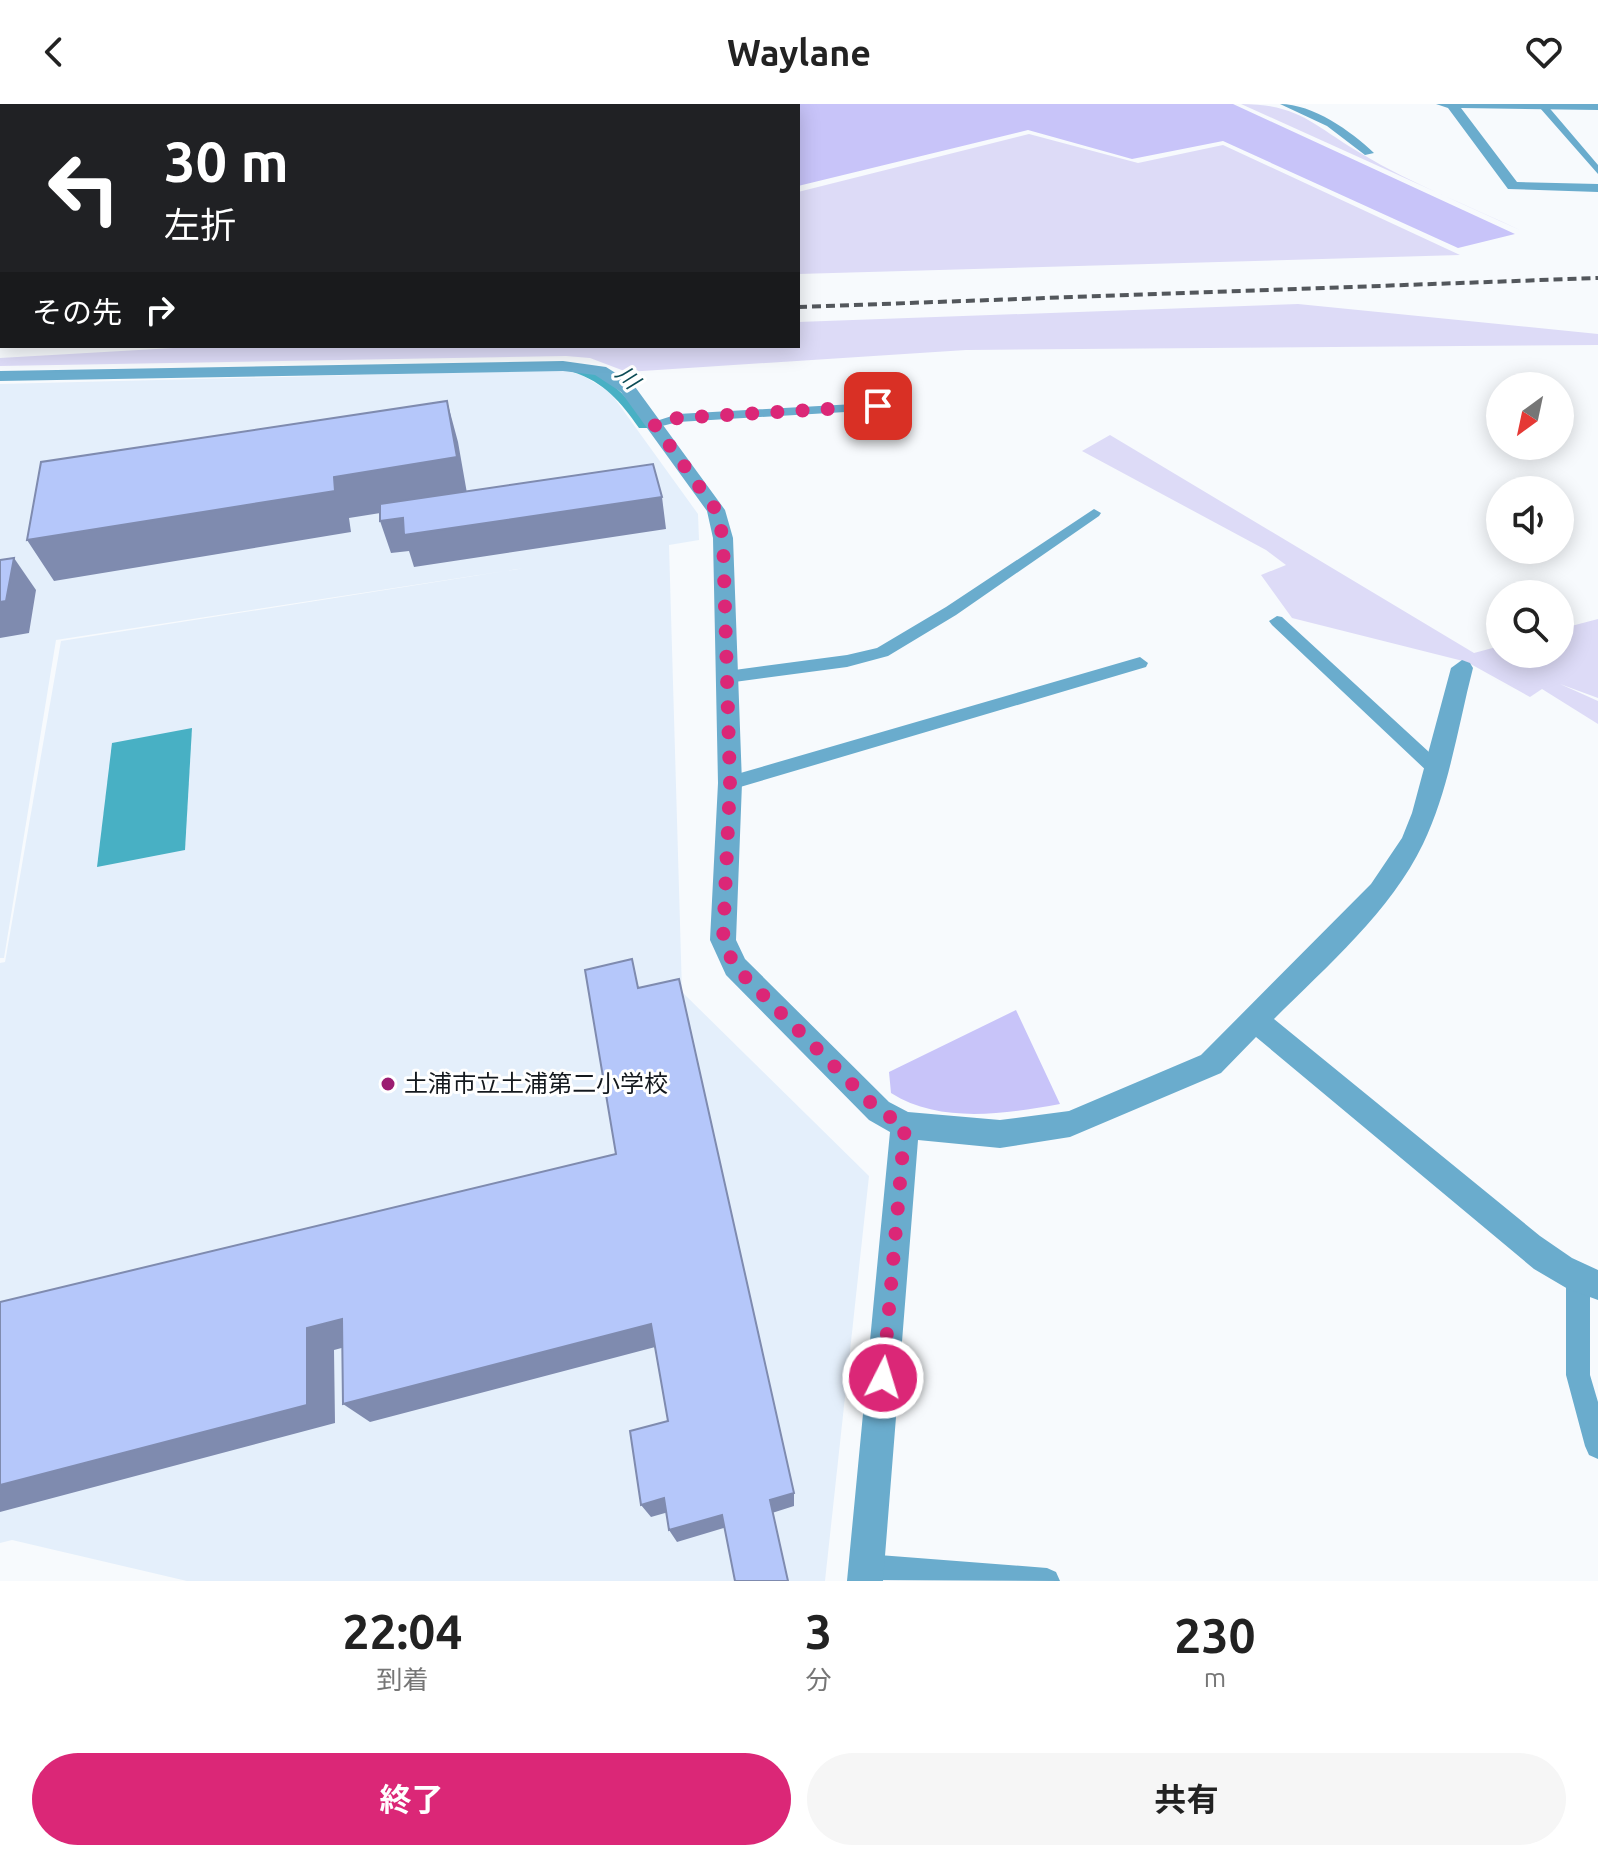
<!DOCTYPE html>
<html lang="ja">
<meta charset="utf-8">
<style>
:root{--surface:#fff;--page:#f6f6f6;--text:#222;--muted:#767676;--accent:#db2777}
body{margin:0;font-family:Ubuntu,"Noto Sans JP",sans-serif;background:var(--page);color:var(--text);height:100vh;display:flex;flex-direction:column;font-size:30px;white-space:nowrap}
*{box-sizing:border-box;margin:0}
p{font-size:26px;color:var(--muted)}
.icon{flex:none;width:44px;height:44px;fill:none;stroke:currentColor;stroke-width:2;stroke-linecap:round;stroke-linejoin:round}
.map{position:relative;height:1477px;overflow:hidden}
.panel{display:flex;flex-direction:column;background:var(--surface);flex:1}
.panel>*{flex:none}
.top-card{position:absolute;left:0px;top:0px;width:800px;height:244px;box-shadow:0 4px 20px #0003;background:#202124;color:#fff;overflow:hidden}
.needle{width:52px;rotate:213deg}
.fabs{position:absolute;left:1486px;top:268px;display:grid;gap:16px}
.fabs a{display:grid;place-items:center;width:88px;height:88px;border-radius:50%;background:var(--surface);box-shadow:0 4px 20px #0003;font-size:40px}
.pin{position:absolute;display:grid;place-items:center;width:68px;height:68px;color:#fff;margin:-34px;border-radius:16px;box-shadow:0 4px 12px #0006}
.me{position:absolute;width:88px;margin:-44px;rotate:5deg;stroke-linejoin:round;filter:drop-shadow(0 0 6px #0008)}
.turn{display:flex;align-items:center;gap:28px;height:168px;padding:0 32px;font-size:36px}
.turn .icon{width:104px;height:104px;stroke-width:2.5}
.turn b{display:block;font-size:56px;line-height:68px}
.then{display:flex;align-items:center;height:76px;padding:0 32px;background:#0003;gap:16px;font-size:30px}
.eta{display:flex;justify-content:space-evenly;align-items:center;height:136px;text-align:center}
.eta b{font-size:48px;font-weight:700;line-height:56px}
.cta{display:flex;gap:16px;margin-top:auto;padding:16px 32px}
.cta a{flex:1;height:92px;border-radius:48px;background:var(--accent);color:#fff;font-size:32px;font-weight:700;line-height:92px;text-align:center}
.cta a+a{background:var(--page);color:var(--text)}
header{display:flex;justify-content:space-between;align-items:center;height:104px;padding:0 32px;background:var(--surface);font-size:36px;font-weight:700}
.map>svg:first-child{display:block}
.built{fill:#e4effb}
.green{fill:#dddbf7}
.forest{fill:#c8c4f9}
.water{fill:#48b0c4}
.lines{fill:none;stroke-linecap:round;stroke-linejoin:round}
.stream{fill:#48b0c4;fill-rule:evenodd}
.lane{fill:#6aaccd;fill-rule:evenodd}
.street{fill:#6aaccd;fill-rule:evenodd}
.rail{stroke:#53575c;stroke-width:4;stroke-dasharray:9 5;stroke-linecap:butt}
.shaded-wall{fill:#7f8baf}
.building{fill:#b5c7fa;stroke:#7f8baf;stroke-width:2}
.route{stroke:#db2777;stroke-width:14;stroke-dasharray:0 25.2}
.poi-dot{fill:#9b1c71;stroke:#fff;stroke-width:3}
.labels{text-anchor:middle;stroke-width:6;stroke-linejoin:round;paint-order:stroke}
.far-water-label{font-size:22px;font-style:italic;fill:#0d4c56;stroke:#fff}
.poi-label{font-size:24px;fill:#14191e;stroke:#fff;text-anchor:start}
</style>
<header><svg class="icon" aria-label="back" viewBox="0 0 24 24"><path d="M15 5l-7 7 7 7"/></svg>Waylane<svg class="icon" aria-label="heart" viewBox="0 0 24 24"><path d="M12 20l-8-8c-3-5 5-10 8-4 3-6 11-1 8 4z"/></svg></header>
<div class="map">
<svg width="1598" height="1477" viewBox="0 0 1598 1477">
<rect width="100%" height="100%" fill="#f7fafd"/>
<path class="built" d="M559 266 580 270 610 288 698 410 699 436 669 441 682 888 869 1072 825 1477H187L12 1436 0 1439V859L5 858 61 537 525 464 56 536 4 854H0V280Z"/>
<path class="green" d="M1241 0C1300 0 1314 22 1362 50 1412 80 1470 102 1522 127Z
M1029 30 1138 59 1223 41 1460 151 798 170V88Z
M1298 200 1598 230V241L966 246 627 268 590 254 566 252 0 262V254L208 242H798V218Z
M1110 331 1474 549 1500 542V550H1560V525L1598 515V594L1560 580 1598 597V620L1542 585 1530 593 1467 558 1292 514 1261 471 1286 461 1266 446 1082 347Z"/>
<path class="forest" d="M0 0H279L2 2V84Z
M495 0H1233L1515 130 1458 144 1223 37 1132 55 1028 26 798 82V2H489Z
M1016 906 1060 1000C1004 1010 940 1020 891 989L889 968Z"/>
<path class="water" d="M192 624 185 746 97 763 112 639Z"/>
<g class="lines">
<path class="stream" d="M576 263C610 272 628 293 648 322L647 324H639C621 298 604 278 573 268V264Z"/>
<path class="lane" d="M288 0H301L286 2Z
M1280 0C1313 0 1351 27 1374 49L1365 51 1327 22Z
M1540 0H1546L1598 61V70L1540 4Z
M0 86H2V92H0Z
M907 297 912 298V304L678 318 654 324 647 320 678 310Z
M1094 405 1101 409 1099 412 956 511 888 552 847 563 727 579 719 573 727 567 847 551 877 544 946 503Z
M1277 512 1282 513 1442 660 1445 665 1442 670H1430L1272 521 1269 517Z
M1140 553 1148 559 1146 563 730 686 721 679 730 672Z
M1578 1163 1586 1167 1590 1175V1271L1598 1298V1355L1589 1351 1585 1342 1566 1271V1175L1570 1167Z
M866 1450 1047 1464 1056 1468 1060 1477 866 1476 857 1472 853 1463 857 1454Z"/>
<path class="street" d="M1436 0H1598V6L1461 4 1517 78 1598 80V88L1508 85 1448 4Z
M563 257 606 263 633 280 725 406 733 434 742 679 736 836 745 855 889 998 908 1008 1000 1016 1069 1007 1201 951 1371 780 1402 734 1412 709 1451 564 1462 556 1470 559 1473 564C1458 622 1449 686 1423 740 1391 807 1326 863 1274 915L1540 1132 1572 1154 1598 1166V1196L1568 1185 1534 1165 1256 933 1221 969 1070 1033 1000 1044 918 1036 883 1477H847L890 1028 869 1016 726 871 710 836 718 679 713 434 707 407 621 288 595 271 563 267 0 277V267Z"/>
<path class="rail" d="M798 203 1598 174"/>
</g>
<path class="shaded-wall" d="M447 297 458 338 468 395 349 414 351 428 54 477 27 436 334 373Z
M662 393 666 425 414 463 409 447 391 449 380 417 403 414Z
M14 454 36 486 29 529 0 534V498Z
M342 1215 368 1237 334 1246 335 1319 0 1408V1381L307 1224Z
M651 1220 659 1242 370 1318 343 1300Z
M794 1389V1402L772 1409 770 1396Z
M664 1394 672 1407 651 1413 641 1401Z
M722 1411 727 1423 677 1438 669 1426Z"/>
<path class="building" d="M447 297 457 353 334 373 335 387 27 436 41 358Z
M653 360 662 393 404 431 403 414 380 417V400Z
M14 454 6 497 0 498V456Z
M632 855 638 884 679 875 794 1389 770 1396 788 1477H735L722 1411 669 1426 664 1394 641 1401 630 1327 668 1317 651 1220 343 1300 342 1215 307 1224V1301L0 1381V1198L616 1050 585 866Z"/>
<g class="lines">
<path class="route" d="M878 302 678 314 654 320 716 406 723 434 730 679 723 836 735 863 879 1007 905 1021 883 1274"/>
</g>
<circle class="poi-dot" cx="388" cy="980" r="8"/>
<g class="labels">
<g class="far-water-label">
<text transform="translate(628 273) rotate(44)" y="8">川</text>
</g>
<g class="poi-label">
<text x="404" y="988">土浦市立土浦第二小学校</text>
</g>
</g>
</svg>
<div class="fabs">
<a><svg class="needle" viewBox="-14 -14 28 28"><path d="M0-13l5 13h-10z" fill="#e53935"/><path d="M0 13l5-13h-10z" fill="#767676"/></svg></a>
<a><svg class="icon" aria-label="sound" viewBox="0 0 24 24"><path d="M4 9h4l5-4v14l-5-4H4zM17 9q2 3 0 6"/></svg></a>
<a><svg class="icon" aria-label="search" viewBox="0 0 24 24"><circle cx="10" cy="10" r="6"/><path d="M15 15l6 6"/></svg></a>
</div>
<div class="pin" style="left:878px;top:302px;background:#d93025"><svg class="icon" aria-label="arrive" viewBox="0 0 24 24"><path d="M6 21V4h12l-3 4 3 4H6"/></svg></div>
<svg class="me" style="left:883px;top:1274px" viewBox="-20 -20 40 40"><circle r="17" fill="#db2777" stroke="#fff" stroke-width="3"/><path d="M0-11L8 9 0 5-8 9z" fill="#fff"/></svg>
<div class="top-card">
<div class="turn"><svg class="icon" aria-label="left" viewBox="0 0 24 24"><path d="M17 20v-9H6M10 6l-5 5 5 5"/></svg><div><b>30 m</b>左折</div></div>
<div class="then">その先<svg class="icon" aria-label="right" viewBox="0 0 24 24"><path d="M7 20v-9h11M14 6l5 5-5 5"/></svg></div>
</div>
</div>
<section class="panel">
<div class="eta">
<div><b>22:04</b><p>到着</p></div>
<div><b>3</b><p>分</p></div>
<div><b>230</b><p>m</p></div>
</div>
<div class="cta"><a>終了</a><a>共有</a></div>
</section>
